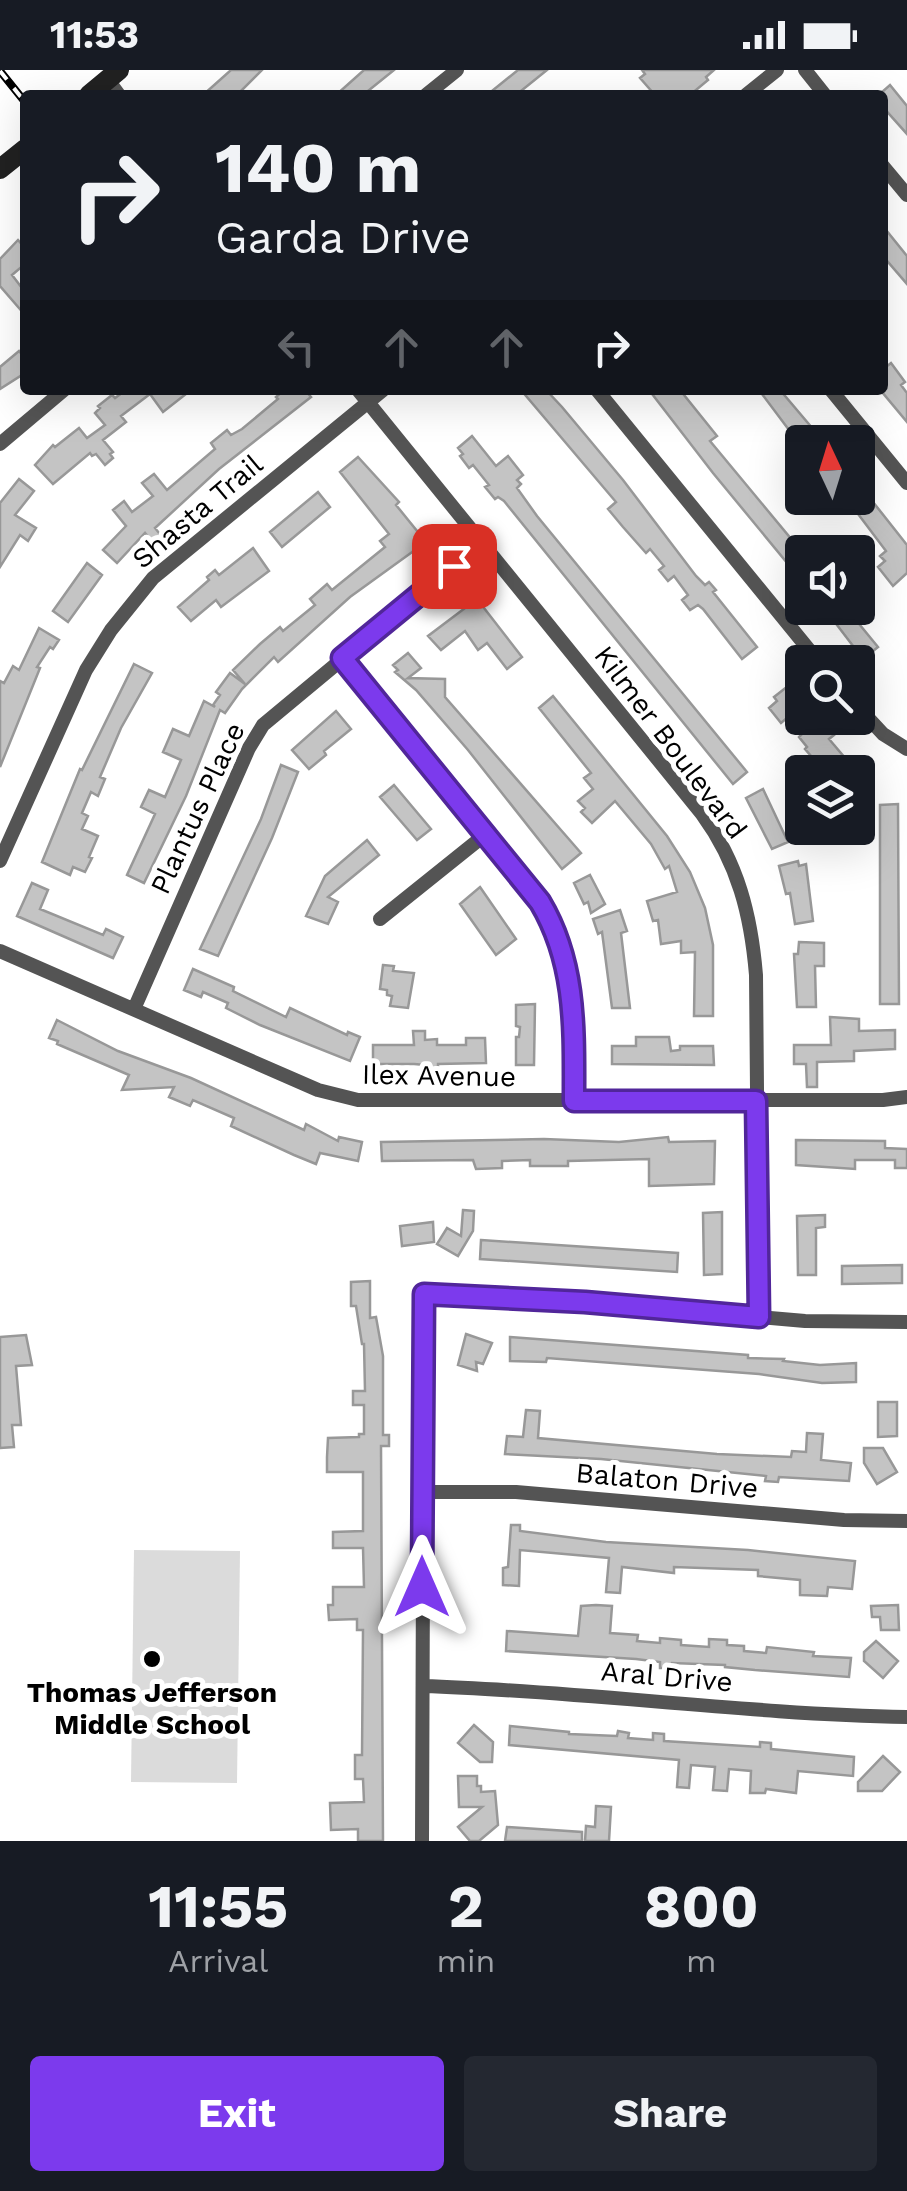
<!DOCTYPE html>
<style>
:root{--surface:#171b24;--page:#242831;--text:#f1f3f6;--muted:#9ea1a6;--accent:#7c3aed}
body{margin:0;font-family:"Work Sans",sans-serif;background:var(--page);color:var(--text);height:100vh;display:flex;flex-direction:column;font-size:38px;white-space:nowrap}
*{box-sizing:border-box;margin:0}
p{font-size:32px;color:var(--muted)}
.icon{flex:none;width:55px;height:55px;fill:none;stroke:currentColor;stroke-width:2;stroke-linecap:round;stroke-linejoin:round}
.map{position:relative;height:1771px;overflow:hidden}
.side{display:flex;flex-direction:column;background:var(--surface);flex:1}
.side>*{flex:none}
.guide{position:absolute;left:20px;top:20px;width:868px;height:305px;border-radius:10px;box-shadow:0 10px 40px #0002;background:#171b24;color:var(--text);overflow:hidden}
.needle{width:65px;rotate:356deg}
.buttons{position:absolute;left:785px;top:355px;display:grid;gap:20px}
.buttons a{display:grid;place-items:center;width:90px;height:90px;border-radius:10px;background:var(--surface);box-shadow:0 10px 40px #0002;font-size:50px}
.pin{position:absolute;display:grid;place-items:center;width:85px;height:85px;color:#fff;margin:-42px;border-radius:20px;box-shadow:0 5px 15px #0006}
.me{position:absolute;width:110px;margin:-55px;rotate:0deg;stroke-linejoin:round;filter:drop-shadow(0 0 8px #0008)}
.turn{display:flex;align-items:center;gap:35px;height:210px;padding:0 30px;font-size:45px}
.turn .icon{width:130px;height:130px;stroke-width:2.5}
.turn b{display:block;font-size:70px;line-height:85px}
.lanes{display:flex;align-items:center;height:95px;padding:0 30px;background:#0003;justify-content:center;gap:50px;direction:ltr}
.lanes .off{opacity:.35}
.eta{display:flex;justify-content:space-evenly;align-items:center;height:170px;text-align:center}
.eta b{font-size:60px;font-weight:700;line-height:70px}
.cta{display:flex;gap:20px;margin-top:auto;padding:20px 30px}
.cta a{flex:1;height:115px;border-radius:10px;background:var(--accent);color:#fff;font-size:40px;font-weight:700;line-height:115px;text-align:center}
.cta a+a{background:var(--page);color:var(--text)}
.status{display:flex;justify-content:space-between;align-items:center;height:70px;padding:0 50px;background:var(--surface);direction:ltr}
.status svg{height:28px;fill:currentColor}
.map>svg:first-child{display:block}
.green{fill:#dbdbdb}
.building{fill:#c4c4c4;stroke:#989898;stroke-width:2.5}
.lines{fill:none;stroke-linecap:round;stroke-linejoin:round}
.street{stroke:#545454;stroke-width:14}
.secondary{stroke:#212121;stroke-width:20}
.rail-casing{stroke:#000;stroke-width:8}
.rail{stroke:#fff;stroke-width:4;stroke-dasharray:11;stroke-linecap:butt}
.route-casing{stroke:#51269a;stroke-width:25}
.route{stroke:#7c3aed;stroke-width:18}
.poi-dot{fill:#000;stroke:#fff;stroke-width:4}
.labels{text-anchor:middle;stroke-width:10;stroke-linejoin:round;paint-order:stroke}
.street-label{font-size:28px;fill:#000;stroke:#fff}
.poi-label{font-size:28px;font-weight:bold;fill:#000;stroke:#fff}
</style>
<div class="status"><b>11:53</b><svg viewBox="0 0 49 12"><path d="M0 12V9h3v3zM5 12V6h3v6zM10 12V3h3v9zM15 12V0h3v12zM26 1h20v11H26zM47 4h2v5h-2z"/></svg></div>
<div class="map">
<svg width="907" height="1771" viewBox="0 0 907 1771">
<rect width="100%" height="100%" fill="#fff"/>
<path class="green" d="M134 1480 240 1481 237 1713 131 1712Z"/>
<path class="building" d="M231 0H262L237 25H203Z
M364 0H394L363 25H336Z
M518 0H547L516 25H487Z
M642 0H714L706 7 708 10 690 25H655L640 8 645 4Z
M890 15 907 36V64L882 36V22Z
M882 155 907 186V214L882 185Z
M18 170 25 178V194L12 205 25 222V245L0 216V189Z
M19 281 25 288V303L0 319V297Z
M891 293 905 312 901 315 907 323V352L882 322V300Z
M126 320H191L163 342 150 324 121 346 126 352 103 370 113 382 110 384 113 388 105 395 96 384 92 386 90 383 53 414 35 395 53 375 55 377 79 358 87 368 105 355 95 343 100 338 98 336 112 325 115 328Z
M284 320H305L311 327 219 399 155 458 171 478 163 485 145 463 117 493 103 480 126 456 113 440 124 431 132 442 153 426 142 413 154 404 167 420 215 379 211 373 227 360 231 365 242 359 278 329 276 327Z
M521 320H546L562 337 623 410 696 506 705 515 709 512 716 520 713 522 757 577 742 589 703 539 698 535 690 540 682 530 688 525 674 506 668 511 659 500 664 496 650 479 646 483 623 457 608 439 616 432Z
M649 320H680L717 366 710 371 802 482V511L713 403Z
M759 320H780L824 372H798Z
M472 366 496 396 508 386 523 405 517 410 521 414 517 418 537 446 747 702 733 714 504 431 498 427 495 429 485 417 489 415 473 395 469 398 460 386 463 384 458 378Z
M358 387 399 432 396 435 426 472 350 527 278 592 274 587 242 619 225 643 220 640 186 726 144 813 127 805 155 744 141 737 149 720 165 727 181 690 163 682 173 659 189 666 204 631 215 637 213 635 220 625 216 622 230 603 245 614 233 600 260 574 280 557 283 561 315 535 310 529 327 514 332 520 385 477 380 471 389 464 340 402Z
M19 409 34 421 15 445 36 458 28 471 20 465 0 497V433Z
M858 413 907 475V503L893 516 878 497 885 491 880 486 886 481 846 428H858Z
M318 422 330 437 282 477 270 462Z
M253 478 269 501 221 537 216 530 191 551 178 537 209 510 207 507 215 500 219 505Z
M87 493 102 505 68 552 53 541Z
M477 529 522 587 507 599 487 573 478 580 465 561 441 580 428 566Z
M824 538H846L878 577 863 589Z
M39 558 59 570 53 579 50 577 37 597 40 598 0 697V611L4 613 13 596 19 600Z
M408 583 421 598 408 608 445 609V627L581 783 562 799 468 680 416 620 395 602 398 600 393 595Z
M134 594 152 603 121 658 100 707 105 709 98 726 91 722 82 743 88 746 82 759 98 766 89 787 92 788 85 802 73 797 70 805 42 792 80 699 82 700Z
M788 616 796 626 802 621V648H814L819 654 823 651 834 665 829 669 857 702H825L805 679 807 677 799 667 802 664 788 647 781 653 769 638 777 631 774 627Z
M553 626 667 766 690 802 705 838 713 875V946H694L695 882 681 883V871L661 874 658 850 653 851 647 831 677 822 669 796 665 799 651 774 615 731 592 753 581 742 585 738 578 731 593 719 584 708 591 703 539 638Z
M336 641 351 659 324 681 326 685 309 699 292 680Z
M281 695 298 702 272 768 218 886 200 879 261 749Z
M394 715 431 759 417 770 380 727Z
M763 719 788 772 772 779 746 728Z
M898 734 899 934H880V735Z
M367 770 379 785 328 827 338 832 328 854 306 846 325 806Z
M798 791 799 796 806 794 813 851 795 854 790 823 786 824 779 796Z
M590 805 605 834 591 843 588 832 584 834 574 813Z
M32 813 48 820 40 839 103 865 106 859 123 867 113 888 17 846Z
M480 817 516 869 496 885 460 834Z
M620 840 627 861 621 863 630 938H612L602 862 598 864 593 849Z
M799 872 824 873V896H815L816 937H797L794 884H798Z
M383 895 394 896 393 901 414 903 408 938 390 936 392 926 387 925V920L380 919Z
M193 899 234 917 233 921 286 947 290 938 347 965 348 962 360 967 350 991 260 955 226 938 228 933 203 922 201 927 184 920Z
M535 934 534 995H516V967H519L520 957 516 956V935Z
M830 947 859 949V961L895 960V979L854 981V991L817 992V1017H807L806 994H794V975H831Z
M57 950 118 981 191 1008 304 1060 306 1054 338 1071 339 1067 362 1072 358 1091 320 1083 316 1094 294 1085 231 1056 234 1048 193 1030 190 1036 169 1027 174 1017 122 1020 129 1005 57 974 58 971 49 968Z
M413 961H425V970L437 969V975H466V968H485L486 993 438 994V997L425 998V995L414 994H373V975H414Z
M636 967H669L671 981 680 980V976H713L714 995 612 994V976H636Z
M668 1067 669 1072 715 1071 714 1114 649 1116V1089L568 1091V1096H530V1090L502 1091V1098L476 1099 473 1090 382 1091 381 1072 544 1069 619 1072Z
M796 1070 885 1071V1078L907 1079V1098H895V1090H855V1099L796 1095Z
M463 1140 474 1141 473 1161 458 1186 437 1174 447 1158 461 1166Z
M722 1142V1204L704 1205 703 1143Z
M825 1145V1157L816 1158V1205H798L797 1146Z
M433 1152 434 1172 402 1176 400 1156Z
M481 1170 678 1183 677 1202 480 1189Z
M902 1195V1213L842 1214V1196Z
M370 1211V1248L376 1247 383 1286V1365H389V1376H381L383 1771H358V1759L331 1760 330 1733 364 1732 363 1709H355V1685H362L363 1560H357V1549L329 1550 328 1535H333V1517H364L363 1478H333V1462L363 1461V1402H327V1387L328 1368 359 1367V1364H364V1335H353V1321H365L364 1274H362L356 1236H351V1212Z
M466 1264 492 1273 483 1294 476 1292 477 1301 458 1295Z
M26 1265 32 1295 16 1296 21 1355H12L14 1377 0 1378V1267Z
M510 1267 748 1285V1288L784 1289 783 1291 820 1295 856 1293V1312L822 1313 759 1304 547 1288 546 1292 510 1291Z
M878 1332H897V1366L878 1367Z
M526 1340 540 1341 538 1368 717 1384 791 1387 792 1381 806 1382 807 1363 823 1364 821 1390 851 1393 849 1411 779 1407 778 1412 765 1411 766 1406 601 1389 505 1384 507 1366 523 1367Z
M864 1378H883L897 1402 877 1414 864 1393Z
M511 1455H520V1461L606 1472 748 1480 855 1491 852 1519 828 1517 827 1526 800 1525V1510L758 1506V1500L674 1497V1503L622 1497 620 1523 606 1522 609 1488 520 1480 519 1516 503 1515V1498L508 1497Z
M596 1535 612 1536 610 1563 638 1565 637 1571 660 1573V1568L681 1570V1575L709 1577V1569L727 1570V1575L744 1576V1581L766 1583 767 1577 814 1582 813 1586 851 1588 849 1607 755 1600 725 1597V1595L672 1593 671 1598H660V1592L636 1589 506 1581 507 1561 578 1566 581 1536Z
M898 1535 899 1560H881L880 1547H872L871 1536Z
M876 1571 898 1591 883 1608 864 1591V1582Z
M474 1655 493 1672 492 1692H480L458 1673Z
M510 1656 569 1662V1664L617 1666 618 1661 629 1663 628 1668 653 1670V1663L664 1664V1671L760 1677V1672L771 1673V1679L854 1687 853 1706 798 1701 796 1723 766 1719 765 1723H750L751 1701 729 1699 727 1721 713 1720 715 1697 691 1695 689 1718 677 1717 679 1690 509 1675Z
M883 1686 900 1702 882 1721H858V1712Z
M458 1706H477V1716H481V1722L495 1721 498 1755 479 1771H470L458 1757 482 1737H459Z
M596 1736 611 1737 609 1771H585L586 1756 595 1757Z
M507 1757 582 1762V1771H505Z"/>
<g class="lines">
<path class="street" d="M805 0 825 25
M108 10 119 25
M426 25 457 0
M746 25 777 0
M882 95 907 125
M358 320 702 744C738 793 751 845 756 905L759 1247
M597 320 819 592
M831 320 907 413
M0 374 64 320
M341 588 540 832C577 894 574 961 574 1031
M858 637 883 664 907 679
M0 791 86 600 111 560 153 508 383 320
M380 849 486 764
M0 881 318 1020 358 1030H883L907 1027
M134 939 249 678 263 655 482 473
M422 1422H516L844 1450 907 1451
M423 1616C584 1621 745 1644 907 1647
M422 1771 424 1224 585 1232 805 1251 907 1252"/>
<path class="secondary" d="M89 25 119 0
M0 99 25 79"/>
<defs>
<path id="rail" d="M0 1 25 32"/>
</defs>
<use href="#rail" class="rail-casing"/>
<use href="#rail" class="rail"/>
</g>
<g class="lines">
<defs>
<path id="route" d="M422 1517 424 1224 585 1232 759 1247 756 1031H574C574 961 577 894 540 832L342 588 454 496"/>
</defs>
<use href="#route" class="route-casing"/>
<use href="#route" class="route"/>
</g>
<circle class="poi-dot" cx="152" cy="1589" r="10"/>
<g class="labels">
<g class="street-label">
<text transform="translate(197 441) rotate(-40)" y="10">Shasta Trail</text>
<text transform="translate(671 672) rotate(53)" y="10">Kilmer Boulevard</text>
<text transform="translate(197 738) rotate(-65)" y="10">Plantus Place</text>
<text transform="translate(439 1005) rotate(1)" y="10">Ilex Avenue</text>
<text transform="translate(667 1410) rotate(5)" y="10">Balaton Drive</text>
<text transform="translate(667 1606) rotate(5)" y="10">Aral Drive</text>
</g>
<g class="poi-label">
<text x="152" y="1632">Thomas Jefferson<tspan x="152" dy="32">Middle School</tspan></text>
</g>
</g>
</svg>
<div class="buttons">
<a><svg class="needle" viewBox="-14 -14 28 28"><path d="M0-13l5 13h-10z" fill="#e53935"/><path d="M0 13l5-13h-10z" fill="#9ea1a6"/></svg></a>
<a><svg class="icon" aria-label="sound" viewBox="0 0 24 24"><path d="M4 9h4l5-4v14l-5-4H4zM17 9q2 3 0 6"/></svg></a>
<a><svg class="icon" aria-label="search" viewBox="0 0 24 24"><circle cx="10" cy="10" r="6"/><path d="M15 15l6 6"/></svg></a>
<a><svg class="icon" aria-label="layers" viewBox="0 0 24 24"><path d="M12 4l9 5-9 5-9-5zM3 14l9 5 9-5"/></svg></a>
</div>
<div class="pin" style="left:454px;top:496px;background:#d93025"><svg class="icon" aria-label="arrive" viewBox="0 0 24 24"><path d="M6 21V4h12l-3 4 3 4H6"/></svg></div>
<svg class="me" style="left:422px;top:1517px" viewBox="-20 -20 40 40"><path d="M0-17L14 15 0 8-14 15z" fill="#7c3aed" stroke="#fff" stroke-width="4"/></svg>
<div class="guide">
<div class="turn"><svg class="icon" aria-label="right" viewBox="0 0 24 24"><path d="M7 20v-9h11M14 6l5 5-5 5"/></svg><div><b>140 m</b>Garda Drive</div></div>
<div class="lanes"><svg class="icon off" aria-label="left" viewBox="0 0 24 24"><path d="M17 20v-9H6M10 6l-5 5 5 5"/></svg><svg class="icon off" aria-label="ahead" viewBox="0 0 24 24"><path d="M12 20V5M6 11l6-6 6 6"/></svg><svg class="icon off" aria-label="ahead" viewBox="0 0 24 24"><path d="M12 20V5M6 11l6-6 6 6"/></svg><svg class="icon" aria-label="right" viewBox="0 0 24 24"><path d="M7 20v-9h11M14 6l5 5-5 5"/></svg></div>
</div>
</div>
<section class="side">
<div class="eta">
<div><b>11:55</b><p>Arrival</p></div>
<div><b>2</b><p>min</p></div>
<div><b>800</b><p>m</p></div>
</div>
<div class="cta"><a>Exit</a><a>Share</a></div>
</section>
